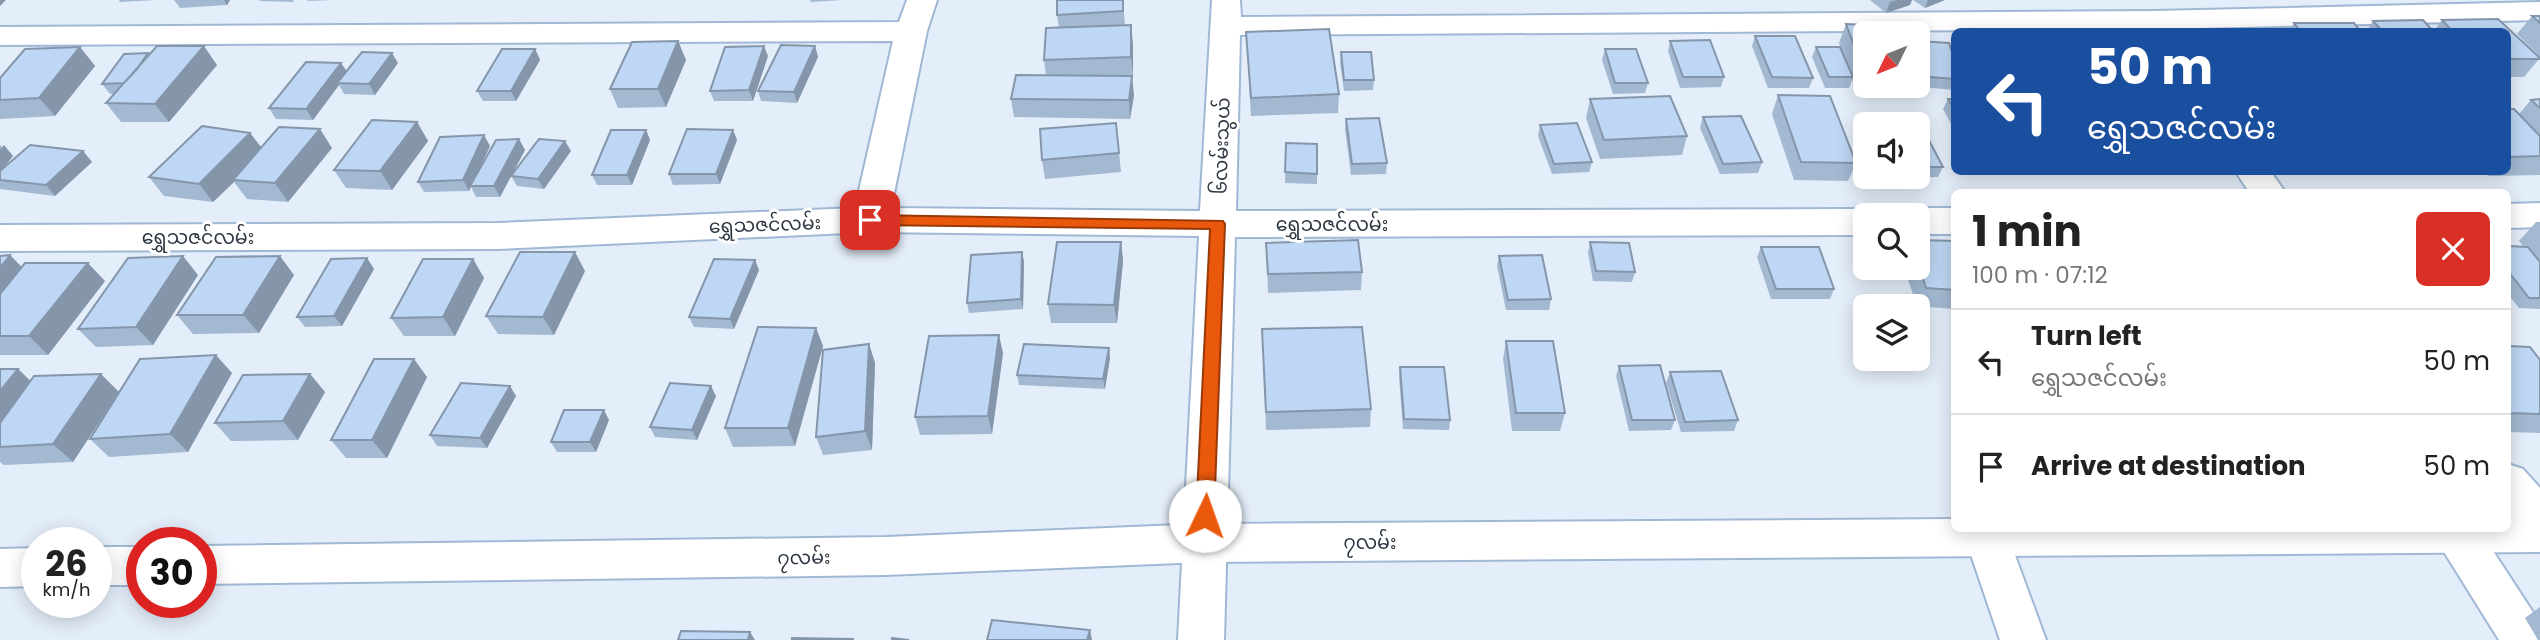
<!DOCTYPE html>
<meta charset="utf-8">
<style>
:root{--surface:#fff;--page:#f6f6f6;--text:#222;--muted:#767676;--line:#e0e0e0}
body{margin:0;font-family:Poppins,"Noto Sans Myanmar",sans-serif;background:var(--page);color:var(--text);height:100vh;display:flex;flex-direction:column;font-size:26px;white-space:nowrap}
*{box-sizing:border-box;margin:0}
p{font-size:23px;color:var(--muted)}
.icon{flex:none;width:38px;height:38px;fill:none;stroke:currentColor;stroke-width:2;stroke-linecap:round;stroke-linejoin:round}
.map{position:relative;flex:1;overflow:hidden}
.sheet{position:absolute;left:1951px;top:189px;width:560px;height:343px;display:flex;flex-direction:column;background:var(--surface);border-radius:10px;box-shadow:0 4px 18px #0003}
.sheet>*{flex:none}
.banner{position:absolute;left:1951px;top:28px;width:560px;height:147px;border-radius:10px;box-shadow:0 4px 18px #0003;background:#1a4fa0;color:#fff;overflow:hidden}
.needle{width:46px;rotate:227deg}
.buttons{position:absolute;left:1853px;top:21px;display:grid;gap:14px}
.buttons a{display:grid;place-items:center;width:77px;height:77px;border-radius:10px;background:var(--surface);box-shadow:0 4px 18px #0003;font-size:35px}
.speed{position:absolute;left:21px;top:527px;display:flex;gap:14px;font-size:35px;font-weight:700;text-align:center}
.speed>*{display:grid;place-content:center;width:91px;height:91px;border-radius:50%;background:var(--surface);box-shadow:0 4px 18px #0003;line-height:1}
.speed small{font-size:18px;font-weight:400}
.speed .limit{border:10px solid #d22;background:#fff;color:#111}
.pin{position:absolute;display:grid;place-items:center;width:60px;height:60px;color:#fff;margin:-30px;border-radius:14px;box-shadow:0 4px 10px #0006}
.me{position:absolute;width:77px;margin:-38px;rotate:3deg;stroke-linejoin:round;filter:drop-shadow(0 0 5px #0008)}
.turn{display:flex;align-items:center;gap:24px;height:147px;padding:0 21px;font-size:32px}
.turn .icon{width:91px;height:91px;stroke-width:2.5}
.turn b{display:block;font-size:49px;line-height:60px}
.round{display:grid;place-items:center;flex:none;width:74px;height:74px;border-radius:10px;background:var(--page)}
.head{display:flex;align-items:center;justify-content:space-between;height:119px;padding:0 21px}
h1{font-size:42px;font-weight:700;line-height:52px}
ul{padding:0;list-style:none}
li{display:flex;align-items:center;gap:21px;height:105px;padding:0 21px;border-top:2px solid var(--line)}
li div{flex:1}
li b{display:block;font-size:26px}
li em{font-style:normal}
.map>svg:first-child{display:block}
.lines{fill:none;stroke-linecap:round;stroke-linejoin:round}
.minor-casing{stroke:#a0b8d5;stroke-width:4}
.tertiary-casing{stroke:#a0b8d5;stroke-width:4}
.minor{fill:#fff;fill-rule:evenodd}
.tertiary{fill:#fff;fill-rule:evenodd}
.wall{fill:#a3b9d2}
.shaded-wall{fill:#8596ab}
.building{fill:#bed7f4;stroke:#8596ab;stroke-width:2}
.route{fill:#ea580c;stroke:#983908;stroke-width:2}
.labels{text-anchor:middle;stroke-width:6;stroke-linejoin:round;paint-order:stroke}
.street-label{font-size:19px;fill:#2c3641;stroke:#fff}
</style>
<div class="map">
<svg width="2540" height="640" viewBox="0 0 2540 640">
<rect width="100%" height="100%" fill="#e4eefa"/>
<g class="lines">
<defs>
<path id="minor" d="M907 0H937L927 31 891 208 1200 211 1212 0H1240L1241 17 2154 11 2540 2V20L2154 29 1240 35 1236 211 1866 209 1880 215H1866V235L1235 237 1224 640H1178L1199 236 870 232 498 249 0 251V225L498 223 855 208 893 41 0 45V27L899 22Z
M2236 172H2271L2285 192H2249Z
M2540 203V227L2508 228V204Z
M1918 208H1955V234H1918V215H1903Z
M2508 464 2523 469 2540 488V537C2501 524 2508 498 2508 464Z
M1969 528H2005L2046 640H2000L1965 537Z
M2438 528H2478L2540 623V640H2499L2441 547 2435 534Z"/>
<path id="tertiary" d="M2540 514V552L1204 562 886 575 201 584V546L886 537 1204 524 1955 519V528H2508V515Z
M96 547H142V585H96Z
M37 548V586L0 587V549Z"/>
</defs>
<use href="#minor" class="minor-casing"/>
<use href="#tertiary" class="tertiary-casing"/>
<use href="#minor" class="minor"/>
<use href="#tertiary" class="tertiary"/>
</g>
<path class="wall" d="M119 0H156L120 2Z
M174 0H230L227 5 180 8Z
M259 0H294L293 2 260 1Z
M307 0H333L308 1Z
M810 0H842L811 2Z
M1123 0 1125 26 1133 44V75L1112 76 1134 95 1130 119 1014 117 1011 99 1046 75 1044 60 1059 28 1057 15Z
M1870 0H1912L1910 5 1886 13Z
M1913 0H1945L1925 8Z
M2532 16H2540V57L2517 34Z
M2498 19 2540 58 2524 77H2508V32H2366L2373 21 2423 20 2434 31 2442 20Z
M2294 23 2361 32H2289Z
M1846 24 1866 33V86H1902L1901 89 1855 88 1852 80 1849 88H1825L1812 57 1816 47 1843 55 1839 43Z
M1246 32 1339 94 1338 113 1251 116Z
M1755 36 1813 78 1809 88H1768L1752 46Z
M678 41 686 60 666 107 618 108 610 89Z
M1670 41 1724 77 1721 87 1680 88 1668 51Z
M1918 41 1955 79V90L1908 86H1918Z
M815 46 818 57 797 103 761 101 758 91Z
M80 47 95 66 55 116 0 119V78Z
M535 49 540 60 516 101H483L477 91Z
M1605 49 1648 83 1645 93 1613 94 1602 60Z
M1341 52 1374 80 1373 90 1344 91 1340 63Z
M148 53 149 55 217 65 169 122H121L106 103 115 94H110L102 84Z
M768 56 753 101H714L710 91Z
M398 63 375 95 344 94 339 85 313 120 276 119 269 108 347 71Z
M1778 95 1856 163 1848 181 1794 180 1772 114Z
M1590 99 1687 136 1682 155 1600 159 1586 118Z
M1948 99H1955V131L1943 109Z
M2540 99V175L2488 176 2484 172H2508V109L2519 114 2531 100Z
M1703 117 1762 162 1758 173 1720 174 1700 128Z
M1346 119 1387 163 1386 174 1351 175 1345 129Z
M417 122 428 141 392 190 346 188 334 170Z
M1116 123 1121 172 1045 179 1042 160Z
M1540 125 1592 162 1589 172 1552 174 1538 136Z
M1918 125 1943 167 1938 177 1899 178 1898 177H1918Z
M646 130 650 140 632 185H597L592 175Z
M733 130 737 140 720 184 673 185 669 174Z
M250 133 261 147 332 148 288 202 247 199 234 182 213 202 164 196 149 177Z
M519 139 525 150 500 197H476L471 187 469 191 424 192 418 182 490 146 474 180Z
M1286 143 1317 144V184L1285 183Z
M0 145 13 156 5 166 83 151 92 162 55 196 0 189Z
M571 151 544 189 517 186 511 176Z
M2536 222H2540V309L2519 308 2508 294V246L2524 247 2519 241Z
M1918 240 1955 241V309L1917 306 1904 268H1918Z
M1121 242 1123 261 1117 323H1051L1048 304Z
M1590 242 1635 272 1632 282 1593 281 1588 253Z
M1266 243 1362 272 1361 290 1268 293Z
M1761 247 1834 289 1830 299H1771L1757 257Z
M1022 252 1024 262 1023 309 969 313 967 303Z
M10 255 22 267 105 281 48 355H0V256Z
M1499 256 1551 299 1549 310H1506L1497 266Z
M367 258 374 269 342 326 305 327 297 317Z
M473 259 484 278 455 336H404L391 318Z
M759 270 734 329 694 327 689 317Z
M585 271 554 335 498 334 486 316Z
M198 275 153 345 96 347 78 329Z
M294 275 259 333 193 334 177 315Z
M816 328 823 346 795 446 733 447 725 428Z
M1262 329 1371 409 1370 427 1266 430Z
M1506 341 1565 413 1560 431H1512L1503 359Z
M869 344 875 363 872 450 823 455 816 437Z
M2508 346 2540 360V433L2508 432Z
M1109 348 1110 358 1105 389 1019 385 1017 375Z
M1003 353 992 434 920 435 915 417Z
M1619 366 1675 420 1671 430 1629 431 1616 376Z
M1400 367 1450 420 1449 430 1403 429 1399 377Z
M18 369 30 381 119 392 73 462 4 465 0 462V447Z
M1670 372 1738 420 1734 431 1681 432 1666 383Z
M232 373 188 452 109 457 90 439Z
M310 374 325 392 298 440 231 441 215 423Z
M427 377 387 458H346L331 440Z
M516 396 487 448 437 446 430 435Z
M716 396 697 440 655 437 650 427Z
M609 420 596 452H557L551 442Z
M2540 607V640H2538L2525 618Z"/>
<path class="shaded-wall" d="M0 0H6L0 6Z
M224 0H230L227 5Z
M1897 0H1912L1910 5 1886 13 1890 2Z
M1928 0H1945L1925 8Z
M1131 25 1133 44V75L1131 57Z
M678 41 686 60 666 107 658 89Z
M204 46 217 65 169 122 155 104Z
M764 46 768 56 753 101 749 90Z
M815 46 818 57 797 103 794 92Z
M80 47 95 66 55 116 39 98Z
M535 49 540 60 516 101 511 91Z
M392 53 398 63 375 95 369 84Z
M341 63 348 73 337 83 339 85 313 120 306 109Z
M1132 76 1134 95 1130 119 1129 100Z
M417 122 428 141 392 190 380 171Z
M320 129 332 148 288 202 275 183Z
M646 130 650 140 632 185 627 175Z
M733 130 737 140 720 184 716 174Z
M250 133 264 151 233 180 234 182 213 202 199 184Z
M484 135 490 146 469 191 463 180Z
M519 139 525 150 500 197 494 186Z
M565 141 571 151 544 189 538 179Z
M4 145 13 156 0 172V150Z
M83 151 92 162 55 196 46 185Z
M1121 242 1123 261 1117 323 1114 305Z
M575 252 585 271 554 335 543 317Z
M1022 252 1024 262 1023 309 1021 299Z
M10 255 28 274 0 312V268Z
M183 256 198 275 153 345 136 327Z
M280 256 294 275 259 333 243 315Z
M367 258 374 269 342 326 334 316Z
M473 259 484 278 455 336 443 317Z
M755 260 759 270 734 329 730 319Z
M88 263 105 281 48 355 29 336Z
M816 328 823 346 795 446 788 428Z
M999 335 1003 353 992 434 988 416Z
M869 344 875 363 872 450 865 431Z
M1109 348 1110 358 1105 389 1103 379Z
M216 355 232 373 188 452 170 434Z
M414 359 427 377 387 458 372 440Z
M18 369 37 387 0 436V391Z
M101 374 119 392 73 462 53 444Z
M310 374 325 392 298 440 283 421Z
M510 386 516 396 487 448 480 438Z
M711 386 716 396 697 440 692 430Z
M604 410 609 420 596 452 590 442Z
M1090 630 1092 640H1087Z
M750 632 755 640H748Z"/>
<path class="building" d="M1057 0H1123V11L1057 15Z
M2532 16H2540V23Z
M2498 19 2540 58V59H2508V32H2453L2442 20Z
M2423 20 2434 32H2383L2373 21Z
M2294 23H2354L2361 32H2301Z
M1846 24 1890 26 1893 33H1866V69H1863Z
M1131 25V57L1044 60 1046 28Z
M1329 29 1339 94 1251 98 1246 32Z
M1755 36H1795L1813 78 1772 77Z
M1710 40 1724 77H1683L1670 41Z
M678 41 658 89H610L632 42Z
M1918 41 1949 43 1955 61V79L1918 76Z
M781 45 815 46 794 92 758 91Z
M157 46H204L155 104 106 103Z
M764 46 749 90 710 91 725 47Z
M80 47 39 98 0 100V78L25 49Z
M1816 47H1840L1853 77H1829Z
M502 49H535L511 91H477Z
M1605 49H1636L1648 83H1615Z
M362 52 392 53 369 84 337 83Z
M1341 52H1371L1374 80H1344Z
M148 53 137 69 124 83 102 84 124 54Z
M306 62 341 63 306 109 269 108Z
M1016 75 1132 76 1129 100 1011 99Z
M1778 95 1830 96 1856 163 1801 162Z
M1670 96 1687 136 1604 140 1590 99Z
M1948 99H1955V111Z
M2540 99V108L2531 100Z
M2508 109H2514L2540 136V156L2508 157Z
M1741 116 1762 162 1723 164 1703 117Z
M1379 118 1387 163 1352 164 1346 119Z
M372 120 417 122 380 171 334 170Z
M1116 123 1119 153 1042 160 1040 129Z
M1577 123 1592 162 1554 164 1540 125Z
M1918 125H1921L1943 167H1918Z
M202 126 250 133 199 184 149 177Z
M279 127 320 129 275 183 233 180Z
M687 129 733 130 716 174H669Z
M611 130H646L627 175H592Z
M484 135 463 180 418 182 440 137Z
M519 139 494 186H470L496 140Z
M539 139 565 141 538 179 511 176Z
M1286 143 1317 144V174L1285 172Z
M30 145 83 151 46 185 0 180V171Z
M1358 240 1362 272 1268 274 1266 243Z
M1918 240 1955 241V290L1926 288 1918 263Z
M1057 242H1121L1114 305 1048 304Z
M1590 242 1629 243 1635 272 1596 271Z
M2508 246 2528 247 2540 262V298H2529L2508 271Z
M1761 247H1819L1834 289H1776Z
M520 252H575L543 317 486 316Z
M1022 252 1021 299 967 303 971 255Z
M10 255 0 268V256Z
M1542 255 1551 299 1508 300 1499 256Z
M183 256 136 327 78 329 128 258Z
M280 256 243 315H177L216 257Z
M367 258 334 316 297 317 331 259Z
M423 259H473L443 317 391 318Z
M714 259 755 260 730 319 689 317Z
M25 263H88L29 336H0V294Z
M758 327 816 328 788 428H725Z
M1362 327 1371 409 1266 412 1262 329Z
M999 335 988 416 915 417 929 336Z
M1506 341H1553L1565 413H1516Z
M869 344 865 431 816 437 823 350Z
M1024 344 1109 348 1103 379 1017 375Z
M2508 346 2530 347 2540 360V414L2508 413Z
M216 355 170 434 90 439 140 359Z
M374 359H414L372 440H331Z
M1660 365 1675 420H1632L1619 366Z
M1400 367H1444L1450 420 1404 419Z
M0 369H18L0 391Z
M1721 371 1738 420 1685 422 1670 372Z
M101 374 53 444 0 447V423L34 376Z
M310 374 283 421 215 423 243 375Z
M461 383 510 386 480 438 430 435Z
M670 383 711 386 692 430 650 427Z
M564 410H604L590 442H551Z
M992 620 1090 630 1087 640H987Z
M681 631 750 632 748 640H678Z
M792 638 853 639V640H792Z
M892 638 909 640H892Z"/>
<path class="route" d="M870 215 1223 221 1225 224 1214 516 1211 522 1205 524 1198 522 1196 516 1210 229 870 225 863 220Z"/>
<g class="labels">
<g class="street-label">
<text transform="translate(1221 146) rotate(-88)" y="7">၆လမ်းသွယ်</text>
<text transform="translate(765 224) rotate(-2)" y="7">ရွှေသဇင်လမ်း</text>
<text x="1332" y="231">ရွှေသဇင်လမ်း</text>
<text x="198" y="244">ရွှေသဇင်လမ်း</text>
<text x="1370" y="549">၇လမ်း</text>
<text transform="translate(804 557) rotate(-1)" y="7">၇လမ်း</text>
</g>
</g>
</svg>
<div class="buttons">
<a><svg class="needle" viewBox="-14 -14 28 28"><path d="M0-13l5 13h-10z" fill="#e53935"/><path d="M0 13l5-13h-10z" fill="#767676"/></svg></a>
<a><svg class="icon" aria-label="sound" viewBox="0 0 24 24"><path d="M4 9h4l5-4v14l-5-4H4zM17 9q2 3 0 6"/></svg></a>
<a><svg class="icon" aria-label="search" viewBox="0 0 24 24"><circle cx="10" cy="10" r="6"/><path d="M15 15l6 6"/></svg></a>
<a><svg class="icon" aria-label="layers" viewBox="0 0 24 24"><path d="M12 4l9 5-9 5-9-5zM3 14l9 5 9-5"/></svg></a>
</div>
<div class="speed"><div>26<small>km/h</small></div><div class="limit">30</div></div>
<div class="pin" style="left:870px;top:220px;background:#d93025"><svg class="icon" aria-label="arrive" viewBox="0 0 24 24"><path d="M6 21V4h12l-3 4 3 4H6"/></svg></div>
<svg class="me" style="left:1205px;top:516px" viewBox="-20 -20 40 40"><circle r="19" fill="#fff"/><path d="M0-13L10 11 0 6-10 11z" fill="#ea580c"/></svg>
<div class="banner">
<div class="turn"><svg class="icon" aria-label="left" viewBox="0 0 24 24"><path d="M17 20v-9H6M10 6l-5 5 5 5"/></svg><div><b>50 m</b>ရွှေသဇင်လမ်း</div></div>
</div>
<section class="sheet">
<div class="head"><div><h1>1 min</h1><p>100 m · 07:12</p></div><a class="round" style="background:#d93025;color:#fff"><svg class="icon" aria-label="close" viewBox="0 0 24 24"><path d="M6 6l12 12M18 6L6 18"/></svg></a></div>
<ul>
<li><svg class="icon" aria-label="left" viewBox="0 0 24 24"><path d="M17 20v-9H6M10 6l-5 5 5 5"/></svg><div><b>Turn left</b><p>ရွှေသဇင်လမ်း</p></div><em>50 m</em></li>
<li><svg class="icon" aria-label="arrive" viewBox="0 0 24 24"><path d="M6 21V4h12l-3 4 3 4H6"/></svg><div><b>Arrive at destination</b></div><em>50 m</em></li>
</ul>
</section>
</div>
